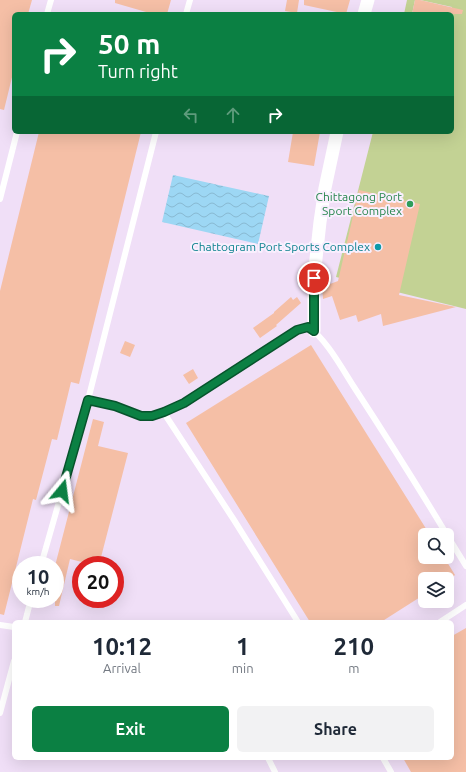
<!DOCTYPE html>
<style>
:root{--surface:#fff;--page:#f2f2f3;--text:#1f2937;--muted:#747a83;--accent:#0b8043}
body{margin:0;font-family:Ubuntu,sans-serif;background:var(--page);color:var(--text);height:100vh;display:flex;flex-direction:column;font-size:15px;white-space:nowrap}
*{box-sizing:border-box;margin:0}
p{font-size:13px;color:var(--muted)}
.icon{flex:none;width:22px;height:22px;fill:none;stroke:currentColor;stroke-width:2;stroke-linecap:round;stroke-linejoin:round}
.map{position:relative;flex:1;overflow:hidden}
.side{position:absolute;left:12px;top:620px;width:442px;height:140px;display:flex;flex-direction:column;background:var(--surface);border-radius:6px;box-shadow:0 4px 16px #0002}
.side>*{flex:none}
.banner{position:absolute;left:12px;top:12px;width:442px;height:122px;border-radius:6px;box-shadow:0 4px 16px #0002;background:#0b8043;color:#fff;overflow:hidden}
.buttons{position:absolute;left:418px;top:528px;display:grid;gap:8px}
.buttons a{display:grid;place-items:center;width:36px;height:36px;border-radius:6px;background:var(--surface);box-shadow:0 4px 16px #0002;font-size:20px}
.speed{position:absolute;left:12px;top:556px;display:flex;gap:8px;font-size:20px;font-weight:700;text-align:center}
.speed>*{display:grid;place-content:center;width:52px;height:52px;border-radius:50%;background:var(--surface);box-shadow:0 4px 16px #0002;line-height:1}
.speed small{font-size:10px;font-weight:400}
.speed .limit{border:6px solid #d22;background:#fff;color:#111}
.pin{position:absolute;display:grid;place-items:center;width:34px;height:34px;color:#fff;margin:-17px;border:2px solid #fff;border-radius:50%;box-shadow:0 1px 4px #0007}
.me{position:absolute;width:44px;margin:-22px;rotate:16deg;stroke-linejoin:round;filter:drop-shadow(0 0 3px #0008)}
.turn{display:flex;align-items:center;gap:14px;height:84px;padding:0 20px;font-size:18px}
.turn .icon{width:52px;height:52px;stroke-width:2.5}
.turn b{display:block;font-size:28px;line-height:34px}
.lanes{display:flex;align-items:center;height:38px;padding:0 20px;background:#0003;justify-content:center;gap:20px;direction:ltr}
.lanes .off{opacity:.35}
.eta{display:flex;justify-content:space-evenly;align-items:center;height:68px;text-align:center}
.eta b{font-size:24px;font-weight:700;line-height:28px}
.button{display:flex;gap:8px;margin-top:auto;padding:8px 20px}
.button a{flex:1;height:46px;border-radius:6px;background:var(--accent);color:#fff;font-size:16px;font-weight:700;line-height:46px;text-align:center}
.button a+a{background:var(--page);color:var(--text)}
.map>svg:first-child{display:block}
.pitch{fill:#c3d294}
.water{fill:url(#water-waves)}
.building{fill:#f5bfa6}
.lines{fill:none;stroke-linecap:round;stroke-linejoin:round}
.service{stroke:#fff;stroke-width:6}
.minor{stroke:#fff;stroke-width:13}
.route-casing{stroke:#07532c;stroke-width:10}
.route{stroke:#0b8043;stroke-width:7}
.leisure-dot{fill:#2e9e5b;stroke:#f9effe;stroke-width:1.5}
.culture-dot{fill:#0f9aa8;stroke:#f9effe;stroke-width:1.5}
.labels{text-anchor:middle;stroke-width:4;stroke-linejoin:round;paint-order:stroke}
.leisure-label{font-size:12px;fill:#27864d;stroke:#f9effe;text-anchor:end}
.culture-label{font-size:12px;fill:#0d838f;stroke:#f9effe;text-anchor:end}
</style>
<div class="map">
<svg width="466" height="772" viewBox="0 0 466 772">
<defs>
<pattern id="water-waves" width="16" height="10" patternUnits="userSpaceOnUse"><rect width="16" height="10" fill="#9dd7f4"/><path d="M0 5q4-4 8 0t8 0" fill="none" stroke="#88b9d2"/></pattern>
</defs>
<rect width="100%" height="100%" fill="#f0dff7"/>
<path class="pitch" d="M407 0H415L412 14H404Z
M420 0H466V309L336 277 373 132H452V14H451L452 7Z"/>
<path class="water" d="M173 175 269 196 258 244 162 222Z"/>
<path class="building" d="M0 0H32L28 14H14V69L4 110 0 109Z
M115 0H171L167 14H153L115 3Z
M287 0H299L297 13 285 11Z
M304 0H350L346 14 304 5Z
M415 0H420L463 10 462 14H412Z
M39 132H141L79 384 71 382 57 440 52 439 36 500 33 499 4 615 0 614V291Z
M293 132H320L314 166 288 162Z
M359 190 420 204 399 295 456 307 383 326 381 314 358 322 356 315 340 320 332 296 323 299 322 287 338 281Z
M291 297 293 300 297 297 301 303 276 325 277 326 260 338 253 328 274 313V312Z
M125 341 135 345 130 357 120 353Z
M311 345 430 535H425V557H444L455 575 450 579H425V594L381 622H310L186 423Z
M193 369 198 378 189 384 183 375Z
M93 419 104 422 98 446 128 453 99 565H94L70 559 59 606H55V566Z
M466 628V772H411L403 758H452V636Z"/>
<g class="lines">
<path class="service" d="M47 14 51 0
M186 14 190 0
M0 199 17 132
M88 400 115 406 141 416 152 417 164 413 184 403 210 386 297 330 308 327C325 337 343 370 354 387 386 436 417 485 447 535
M164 413 234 520 298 622
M447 535 466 566
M41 565 88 400 156 132
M25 622 31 599
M440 622 466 605
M0 625 14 627
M0 713 14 661
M268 758 275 772
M383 758 391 772"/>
<path class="minor" d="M364 14 368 0
M314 331V277L320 222 325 188 337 132"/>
</g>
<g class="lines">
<defs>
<path id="route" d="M62 491 88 400 115 406 141 416H152L164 412 184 403 297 330 308 327 314 331V278"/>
</defs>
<use href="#route" class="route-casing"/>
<use href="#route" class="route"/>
</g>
<circle class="leisure-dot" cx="410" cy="204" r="4"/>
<circle class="culture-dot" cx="378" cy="247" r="4"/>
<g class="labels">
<g class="leisure-label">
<text x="402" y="201">Chittagong Port<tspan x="402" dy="14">Sport Complex</tspan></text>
</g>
<g class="culture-label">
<text x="370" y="251">Chattogram Port Sports Complex</text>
</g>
</g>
</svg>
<div class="buttons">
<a><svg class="icon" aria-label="search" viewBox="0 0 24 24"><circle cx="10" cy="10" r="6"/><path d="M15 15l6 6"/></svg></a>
<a><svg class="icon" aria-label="layers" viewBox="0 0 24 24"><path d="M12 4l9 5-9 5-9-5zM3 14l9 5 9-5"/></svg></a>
</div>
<div class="speed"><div>10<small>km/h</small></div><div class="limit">20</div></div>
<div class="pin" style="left:314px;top:278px;background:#d93025"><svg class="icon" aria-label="arrive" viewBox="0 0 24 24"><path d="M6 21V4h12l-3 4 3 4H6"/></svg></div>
<svg class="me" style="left:62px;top:491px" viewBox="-20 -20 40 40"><path d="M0-17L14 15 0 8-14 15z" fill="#0b8043" stroke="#fff" stroke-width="4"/></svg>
<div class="banner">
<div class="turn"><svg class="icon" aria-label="right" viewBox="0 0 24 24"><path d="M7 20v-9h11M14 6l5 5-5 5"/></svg><div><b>50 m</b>Turn right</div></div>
<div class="lanes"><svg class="icon off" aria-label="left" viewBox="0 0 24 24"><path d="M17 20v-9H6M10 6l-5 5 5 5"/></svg><svg class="icon off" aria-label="ahead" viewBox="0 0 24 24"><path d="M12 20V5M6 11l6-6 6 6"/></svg><svg class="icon" aria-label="right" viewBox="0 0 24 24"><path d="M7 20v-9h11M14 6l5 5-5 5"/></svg></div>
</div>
<section class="side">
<div class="eta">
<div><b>10:12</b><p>Arrival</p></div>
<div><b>1</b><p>min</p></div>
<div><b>210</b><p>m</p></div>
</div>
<div class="button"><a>Exit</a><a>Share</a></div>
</section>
</div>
